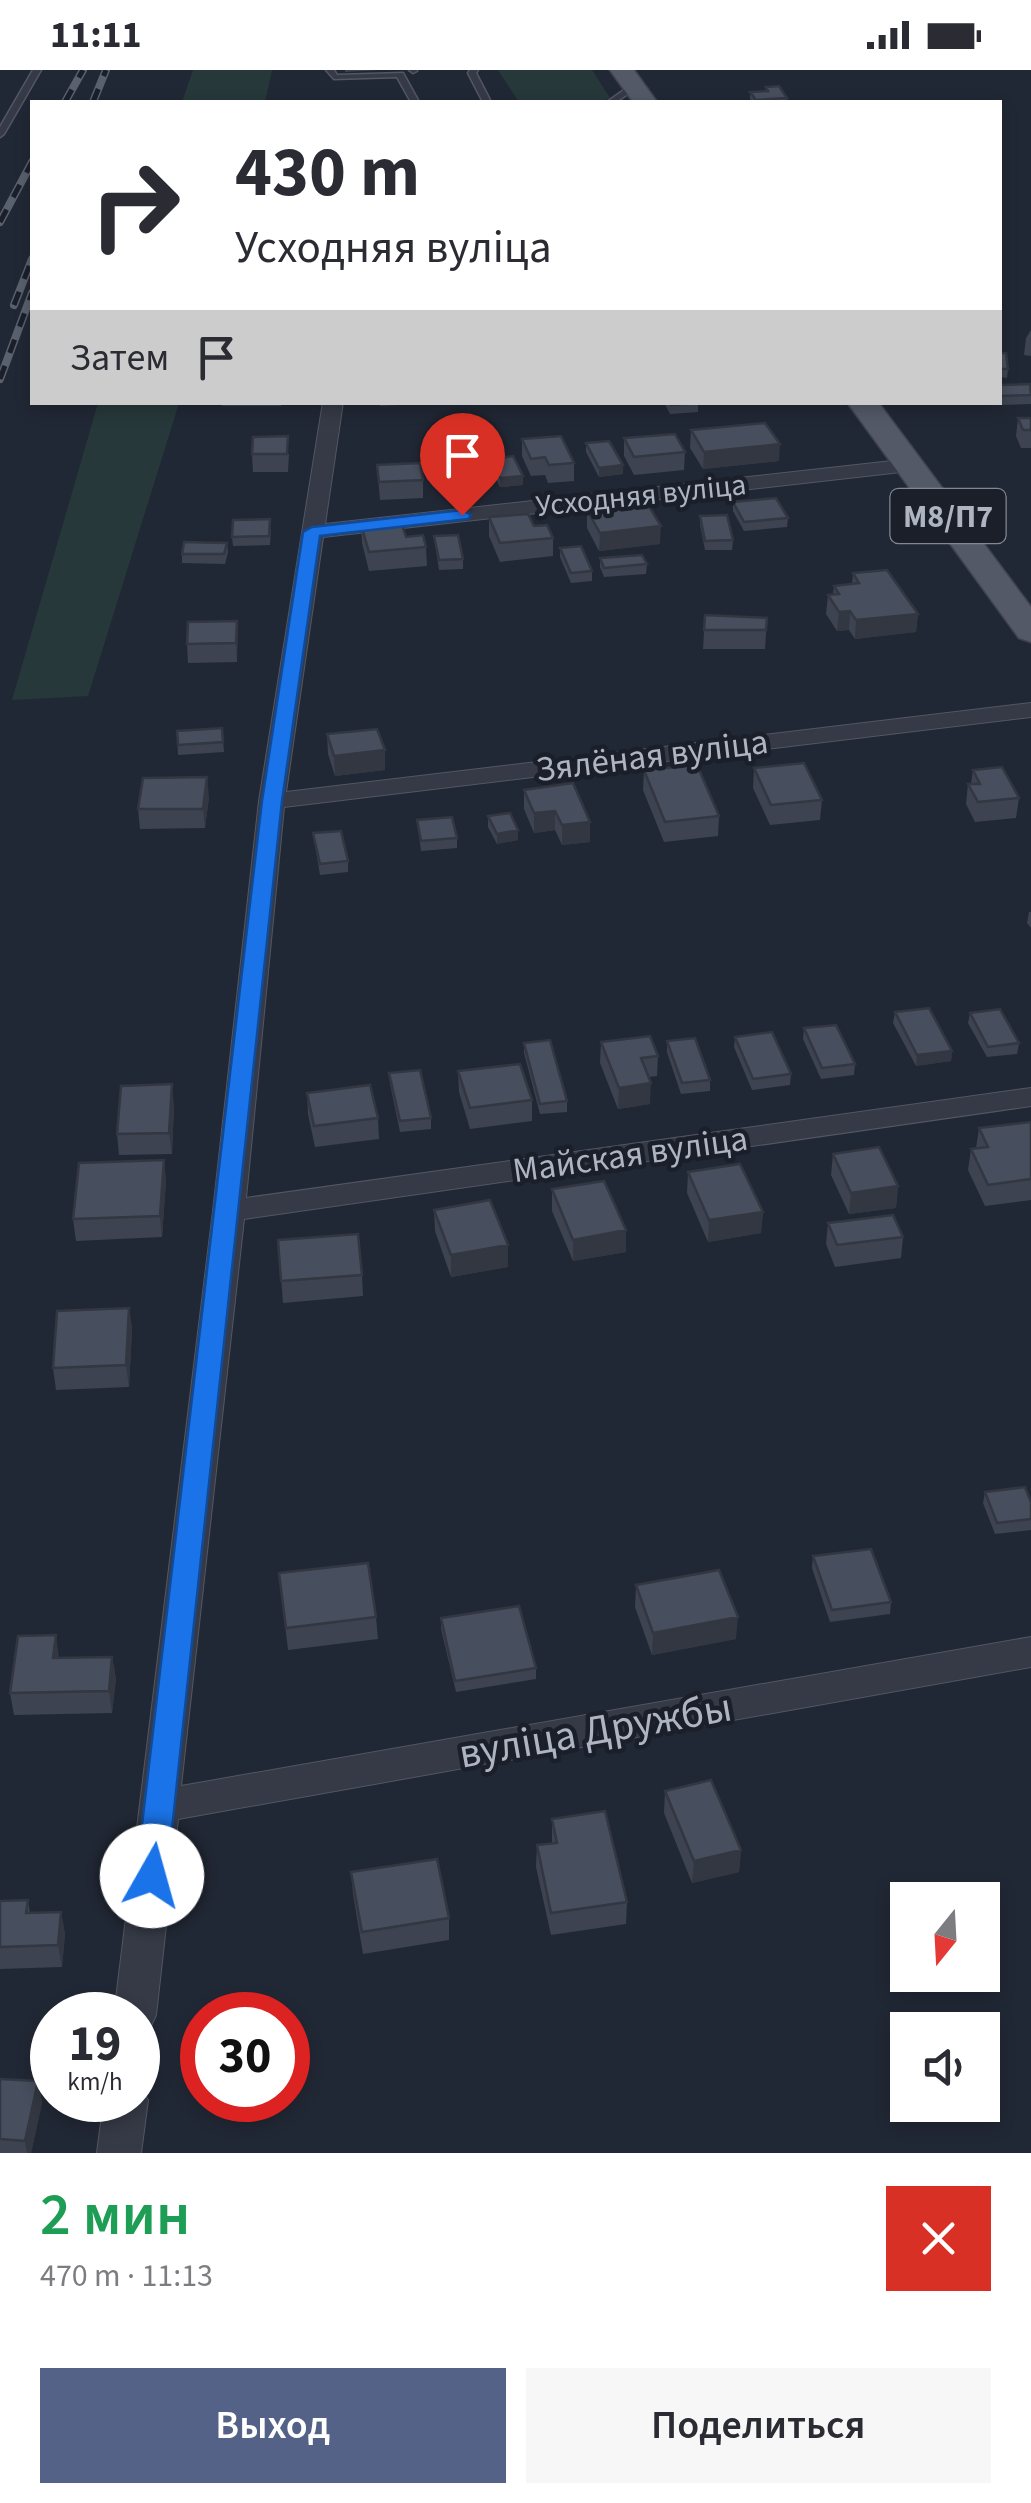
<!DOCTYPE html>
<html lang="ru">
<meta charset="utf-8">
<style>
:root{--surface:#fff;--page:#f7f7f7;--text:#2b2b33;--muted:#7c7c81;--accent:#556287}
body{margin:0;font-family:"Source Sans 3",sans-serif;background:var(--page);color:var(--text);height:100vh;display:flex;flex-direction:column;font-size:38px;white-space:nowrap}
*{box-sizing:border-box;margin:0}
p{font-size:32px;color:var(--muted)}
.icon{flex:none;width:55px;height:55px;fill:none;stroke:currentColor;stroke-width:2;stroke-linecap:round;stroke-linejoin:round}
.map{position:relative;height:2083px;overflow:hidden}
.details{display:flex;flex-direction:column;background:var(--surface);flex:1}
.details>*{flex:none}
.banner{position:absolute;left:30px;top:30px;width:972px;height:305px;border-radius:0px;box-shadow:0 5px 15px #0003;background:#fff;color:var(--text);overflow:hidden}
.needle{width:65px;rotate:198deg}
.fabs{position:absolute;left:890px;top:1812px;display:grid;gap:20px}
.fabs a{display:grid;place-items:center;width:110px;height:110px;border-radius:0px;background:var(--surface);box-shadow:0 5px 15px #0003;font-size:50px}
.speed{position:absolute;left:30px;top:1922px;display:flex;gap:20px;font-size:50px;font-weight:700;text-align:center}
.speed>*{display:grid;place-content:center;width:130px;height:130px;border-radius:50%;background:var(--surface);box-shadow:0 5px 15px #0003;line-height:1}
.speed small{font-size:25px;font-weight:400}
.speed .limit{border:15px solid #d22;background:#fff;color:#111}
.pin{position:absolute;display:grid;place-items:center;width:85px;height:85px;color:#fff;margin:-102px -42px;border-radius:50% 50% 50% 0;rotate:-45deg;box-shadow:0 0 10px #0007}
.pin .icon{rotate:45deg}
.me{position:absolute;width:110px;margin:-55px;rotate:7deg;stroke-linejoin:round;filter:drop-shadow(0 0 8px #0008)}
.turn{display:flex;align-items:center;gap:35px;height:210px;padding:0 40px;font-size:45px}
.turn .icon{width:130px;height:130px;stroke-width:2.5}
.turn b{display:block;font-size:70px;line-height:85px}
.then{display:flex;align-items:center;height:95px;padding:0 40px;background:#0003;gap:20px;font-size:38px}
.round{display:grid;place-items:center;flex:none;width:105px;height:105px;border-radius:0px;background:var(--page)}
.overview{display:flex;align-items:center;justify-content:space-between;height:170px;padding:0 40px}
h1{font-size:60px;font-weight:600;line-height:75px;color:#1e9e55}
.primary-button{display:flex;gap:20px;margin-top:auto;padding:20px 40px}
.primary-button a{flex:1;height:115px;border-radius:0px;background:var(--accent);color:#fff;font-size:40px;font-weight:600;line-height:115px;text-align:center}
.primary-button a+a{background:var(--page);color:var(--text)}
.status{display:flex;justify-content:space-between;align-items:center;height:70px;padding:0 50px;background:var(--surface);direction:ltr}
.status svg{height:28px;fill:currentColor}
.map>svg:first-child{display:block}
.green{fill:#27383a}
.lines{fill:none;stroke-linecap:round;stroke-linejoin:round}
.lane-casing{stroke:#525763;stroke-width:3}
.street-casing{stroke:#525763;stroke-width:2}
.primary-casing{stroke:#3e434f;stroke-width:3}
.lane{fill:#353a46;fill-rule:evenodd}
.street{fill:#353a46;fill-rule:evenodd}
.primary{fill:#535966;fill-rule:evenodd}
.rail-casing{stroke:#59606e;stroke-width:8}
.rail{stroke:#1a1f2a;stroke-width:5;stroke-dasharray:14;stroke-linecap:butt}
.wall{fill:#3d4350}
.shaded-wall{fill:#323741}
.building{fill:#474e5d;stroke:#323741;stroke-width:2.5}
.route{fill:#1a73e8;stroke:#114b97;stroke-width:2.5}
.labels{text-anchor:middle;stroke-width:9;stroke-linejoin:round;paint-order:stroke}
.far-street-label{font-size:30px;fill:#afb4c2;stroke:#1a1f2a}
.shield{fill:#1a1f2a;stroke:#828794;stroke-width:2.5}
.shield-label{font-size:32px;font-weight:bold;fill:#afb4c2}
.street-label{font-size:35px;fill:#afb4c2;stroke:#1a1f2a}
.near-street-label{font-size:42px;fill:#afb4c2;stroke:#1a1f2a}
</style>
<div class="status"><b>11:11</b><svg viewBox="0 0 49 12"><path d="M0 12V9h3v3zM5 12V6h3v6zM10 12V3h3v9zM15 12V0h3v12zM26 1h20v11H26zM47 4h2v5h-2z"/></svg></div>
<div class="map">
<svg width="1031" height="2083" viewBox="0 0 1031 2083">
<rect width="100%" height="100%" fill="#212835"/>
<path class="green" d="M193 0H272L265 32H182Z
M498 0H592L610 28 599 32H519Z
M98 333H179L88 626 12 630Z"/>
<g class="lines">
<defs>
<path id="lane" d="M33 0H41L4 64 0 67V57Z
M326 0H334L337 5 403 3 419 32H411L397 7 334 9Z
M409 0H417V1L413 3Z
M470 0H478L476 3 491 32H483L468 3Z
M631 15 638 17 616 32H607Z"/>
<path id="street" d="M323 332H343L325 454 910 389 921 395 910 401 323 467 286 722 1031 633V647L284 737 246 1128 1031 1018V1036L244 1149 181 1716 1031 1567V1597L178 1749 156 1945 150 1958 138 1963V1945H114L213 1141 259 731Z
M138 2015 148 2030 141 2083H97L104 2030H138Z"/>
<path id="primary" d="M610 0H634L657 32H633Z
M847 332H878L1031 537V572L1019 568Z"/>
</defs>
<use href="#lane" class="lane-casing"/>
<use href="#street" class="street-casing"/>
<use href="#primary" class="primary-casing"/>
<use href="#lane" class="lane"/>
<use href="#street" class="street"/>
<use href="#primary" class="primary"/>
<defs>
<path id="rail" d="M65 32 83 0
M93 32 106 0
M0 152 32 92
M14 235 32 189
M0 309 32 223"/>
</defs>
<use href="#rail" class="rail-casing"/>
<use href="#rail" class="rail"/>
</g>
<path class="wall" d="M345 0H379L345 2Z
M766 17 787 28V32H752L750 29V22L766 21Z
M1031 260V286L1024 285 1026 268Z
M1000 283 1008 299 1007 308 1000 307Z
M1000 315H1031V334L998 335 997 332H1000Z
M221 332H281V336H222Z
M379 332H415V334L380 336Z
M664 332H698V342L670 344Z
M1018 348H1031V378H1021L1016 366Z
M691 360 779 391 703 399 690 378Z
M624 368 685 382 684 400 634 405 624 386Z
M522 369 574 393V411L548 413 545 405 531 406 522 386Z
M586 373 623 404 599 407 586 382Z
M252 384H289L288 402H253Z
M491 389 523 406V415L500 417 491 398Z
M377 395 423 410V428L380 430Z
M733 432 788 448 787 457 744 461 733 441Z
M587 440 660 474 599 481 587 458Z
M700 446 733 470 732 480H705L700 455Z
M489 447 534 456 553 468V486L500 492 489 466Z
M361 455 406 467 426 477 427 496 369 501 362 473Z
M271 459 270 475 233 476 232 467Z
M434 466 463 489V499L439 500Z
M227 473 228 482 225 494 182 493V484Z
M560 478 592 501V511L571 513 560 487Z
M600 488 647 494 646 504 604 507 600 497Z
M853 503 918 544 916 562 855 569 849 560 837 561 826 544 828 525 833 524 834 516 852 514Z
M705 545 767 548 765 579H703Z
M237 551V592L188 593 187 574Z
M222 658 224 682 178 685 177 661Z
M327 664 385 700 335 706 328 684Z
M754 698 822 730 820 750 770 755 753 718Z
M644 700 719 746 718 766 664 772 643 720Z
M973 700 1019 728 1016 748 975 752 966 734 968 714H971Z
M573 713 590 772 562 775 555 760 534 763 524 739V720Z
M209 727 205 758 140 759 138 739Z
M488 746 518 770 497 774 488 757Z
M417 750 457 768V778L421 781Z
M313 763 348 791V802L320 805Z
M1029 842H1031V858L1027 853Z
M895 942 952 981 951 991 916 996 893 953Z
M970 943 1019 973 1017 984 987 987 968 953Z
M804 958 855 994 854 1005 821 1009 803 969Z
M735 967 791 1004 790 1015 752 1020 734 977Z
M667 971 710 1010V1021L681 1024 667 982Z
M601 972 658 986 657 1006 649 1007 650 1034 618 1039 600 993Z
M524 973 567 1031V1042L540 1044 524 983Z
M458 1001 532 1030V1051L470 1059 459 1022Z
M389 1003 431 1048V1059L400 1062 390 1014Z
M307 1023 378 1048 379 1069 315 1077 308 1044Z
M174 1035 172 1084 119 1085 117 1064Z
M1031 1052V1130L985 1136 968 1100 971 1079 976 1078 979 1058Z
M833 1084 898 1116 896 1138 849 1144 831 1105Z
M164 1090 166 1111 162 1167 76 1171 73 1149Z
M688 1102 763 1142 761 1163 708 1172 687 1123Z
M552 1119 626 1160V1182L573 1191 552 1141Z
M434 1140 508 1197 451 1207 435 1161Z
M828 1153 903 1167 901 1188 835 1197 826 1174Z
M278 1170 362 1205 363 1226 283 1233Z
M129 1238 132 1259 129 1317 56 1320 53 1298Z
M985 1422 1031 1432V1460L995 1464 983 1433Z
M813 1486 891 1532 890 1544 830 1552 812 1498Z
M279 1503 376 1547 378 1569 288 1580Z
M636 1515 736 1569 652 1585 635 1537Z
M441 1548 536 1598V1609L456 1622 441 1559Z
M112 1587 116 1609 112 1643 14 1645 10 1623 59 1588Z
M665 1721 741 1780 739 1802 692 1813 664 1743Z
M552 1749 627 1832 626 1854 551 1865 536 1797 537 1775 552 1773Z
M351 1802 449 1848V1870L363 1884 353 1824Z
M28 1830 30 1843 61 1842 65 1864 62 1897 0 1899V1831Z
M0 2009 38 2011 42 2033 31 2083H0Z"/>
<path class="shaded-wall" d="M780 374 779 391 703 399 704 382Z
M623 395V404L599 407V398Z
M523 406V415L500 417V408Z
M661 456 660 474 599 481 600 463Z
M850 541 849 560 837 561 839 542Z
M918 544 916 562 855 569 856 550Z
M237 551 238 570 237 592 236 573Z
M385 680V700L335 706 334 686Z
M207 707 209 727 205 758 203 739Z
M555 741V760L534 763V743Z
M590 752V772L562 775V755Z
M518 760V770L497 774V764Z
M952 981 951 991 916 996 917 985Z
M651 1013 650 1034 618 1039 619 1018Z
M172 1014 174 1035 172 1084 169 1063Z
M164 1090 166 1111 162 1167 160 1146Z
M898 1116 896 1138 849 1144 851 1123Z
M763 1142 761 1163 708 1172 709 1150Z
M626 1160V1182L573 1191V1170Z
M508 1175V1197L451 1207V1185Z
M129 1238 132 1259 129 1317 126 1295Z
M738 1547 736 1569 652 1585 653 1563Z
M56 1565 59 1587 53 1588Z
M112 1587 116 1609 112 1643 109 1621Z
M741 1780 739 1802 692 1813 694 1791Z
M61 1842 65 1864 62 1897 58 1875Z
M38 2011 42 2033 31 2083H27L25 2071Z"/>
<path class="building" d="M779 16 787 28 756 30 750 22 768 21 766 17Z
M1000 283H1006L1008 299H1000Z
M1030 314 1031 325 1000 326V315Z
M669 332H698V333L671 335Z
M1018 348H1031V360H1023Z
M765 353 780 374 704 382 691 360Z
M675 364 685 382 634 387 624 368Z
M288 366 287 384H252L253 367Z
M561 366 574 393 549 395 545 387 531 389 522 369Z
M609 371 623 395 599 398 586 373Z
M513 386 523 406 500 408 491 389Z
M420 393 423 410 379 412 377 395Z
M776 428 788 448 744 452 733 432Z
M647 433 661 456 600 463 587 440Z
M528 444 534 456 547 455 553 468 500 473 489 447Z
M727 445 733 470 705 471 700 446Z
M270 449 269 466 232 467 233 450Z
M401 452 406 467 423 465 426 477 369 482 361 455Z
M458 465 463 489 439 490 434 466Z
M184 472 227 473 224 484H182Z
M581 476 592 501 571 503 560 478Z
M642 485 647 494 604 498 600 488Z
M887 500 918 544 856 550 850 541 839 542 828 525 839 524 834 516 859 513 853 503Z
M705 545 767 548 766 560H704Z
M237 551 236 573 187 574 188 552Z
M222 658 223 672 178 675 177 661Z
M377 659 385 680 334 686 327 664Z
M804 693 822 730 771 735 754 698Z
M697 695 719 746 665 752 644 700Z
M1002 697 1019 728 978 732 968 714H980L973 700Z
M207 707 203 739H138L143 708Z
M573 713 590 752 562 755 555 741 534 743 524 720Z
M510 743 518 760 497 764 488 746Z
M452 747 457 768 421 771 417 750Z
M341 761 348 791 320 794 313 763Z
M929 938 952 981 917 985 895 942Z
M1000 939 1019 973 988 977 970 943Z
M836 955 855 994 822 998 804 958Z
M772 962 791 1004 753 1009 735 967Z
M650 966 658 986 641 988 651 1013 619 1018 601 972Z
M695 968 710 1010 682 1013 667 971Z
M550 970 567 1031 540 1034 524 973Z
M520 994 532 1030 470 1038 458 1001Z
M420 1000 431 1048 400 1051 389 1003Z
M172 1014 169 1063 117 1064 121 1016Z
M370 1015 378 1048 314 1056 307 1023Z
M1031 1052V1109L988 1115 971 1079 988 1077 979 1058Z
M879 1077 898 1116 851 1123 833 1084Z
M164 1090 160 1146 73 1149 79 1093Z
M740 1094 763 1142 709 1150 688 1102Z
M604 1111 626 1160 573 1170 552 1119Z
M490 1130 508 1175 451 1185 434 1140Z
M893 1145 903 1167 837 1175 828 1153Z
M358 1164 362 1205 281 1211 278 1170Z
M129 1238 126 1295 53 1298 57 1241Z
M1025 1417 1031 1432V1449L997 1453 985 1422Z
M871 1479 891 1532 832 1540 813 1486Z
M368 1493 376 1547 286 1558 279 1503Z
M719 1500 738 1547 653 1563 636 1515Z
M519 1536 536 1598 455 1611 441 1548Z
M56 1565 53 1588 112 1587 109 1621 10 1623 18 1566Z
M711 1710 741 1780 694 1791 665 1721Z
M605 1741 627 1832 551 1843 537 1775 557 1773 552 1749Z
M437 1789 449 1848 362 1862 351 1802Z
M28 1830 26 1843 61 1842 58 1875 0 1877V1831Z
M0 2009 38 2011 25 2071 0 2069Z"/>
<path class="route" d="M462 440 471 445 468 449 320 466 282 731 167 1806 163 1815 152 1819 141 1815 136 1806 262 731 303 462 312 457Z"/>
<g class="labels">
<g class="far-street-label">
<text transform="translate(641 425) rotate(-6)" y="10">Усходняя вуліца</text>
</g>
<rect class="shield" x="890.5" y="419" width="115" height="54" rx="8"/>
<g class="shield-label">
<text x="948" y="457">М8/П7</text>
</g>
<g class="street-label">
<text transform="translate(652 685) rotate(-7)" y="12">Зялёная вуліца</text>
<text transform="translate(630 1084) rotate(-8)" y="12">Майская вуліца</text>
</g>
<g class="near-street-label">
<text transform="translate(595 1659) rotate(-10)" y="15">вуліца Дружбы</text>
</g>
</g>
</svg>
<div class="fabs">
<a><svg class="needle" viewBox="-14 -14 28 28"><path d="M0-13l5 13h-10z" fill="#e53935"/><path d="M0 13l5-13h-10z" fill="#7c7c81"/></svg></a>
<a><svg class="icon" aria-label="sound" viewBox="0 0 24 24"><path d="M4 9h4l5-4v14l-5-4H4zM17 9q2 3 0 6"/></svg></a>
</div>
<div class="speed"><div>19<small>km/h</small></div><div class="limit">30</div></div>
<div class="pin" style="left:462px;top:445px;background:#d93025"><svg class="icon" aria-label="arrive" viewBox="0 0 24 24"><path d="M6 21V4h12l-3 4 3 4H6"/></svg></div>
<svg class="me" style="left:152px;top:1806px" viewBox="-20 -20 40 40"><circle r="19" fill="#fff"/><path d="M0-13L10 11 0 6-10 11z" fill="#1a73e8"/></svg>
<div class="banner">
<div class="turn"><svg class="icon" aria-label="right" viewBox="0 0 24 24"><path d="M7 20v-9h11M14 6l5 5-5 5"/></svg><div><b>430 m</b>Усходняя вуліца</div></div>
<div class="then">Затем<svg class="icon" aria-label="arrive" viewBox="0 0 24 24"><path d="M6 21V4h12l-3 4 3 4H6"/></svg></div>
</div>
</div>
<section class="details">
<div class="overview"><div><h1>2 мин</h1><p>470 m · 11:13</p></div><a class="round" style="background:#d93025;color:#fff"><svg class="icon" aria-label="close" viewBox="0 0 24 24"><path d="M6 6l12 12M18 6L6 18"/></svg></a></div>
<div class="primary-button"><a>Выход</a><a>Поделиться</a></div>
</section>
